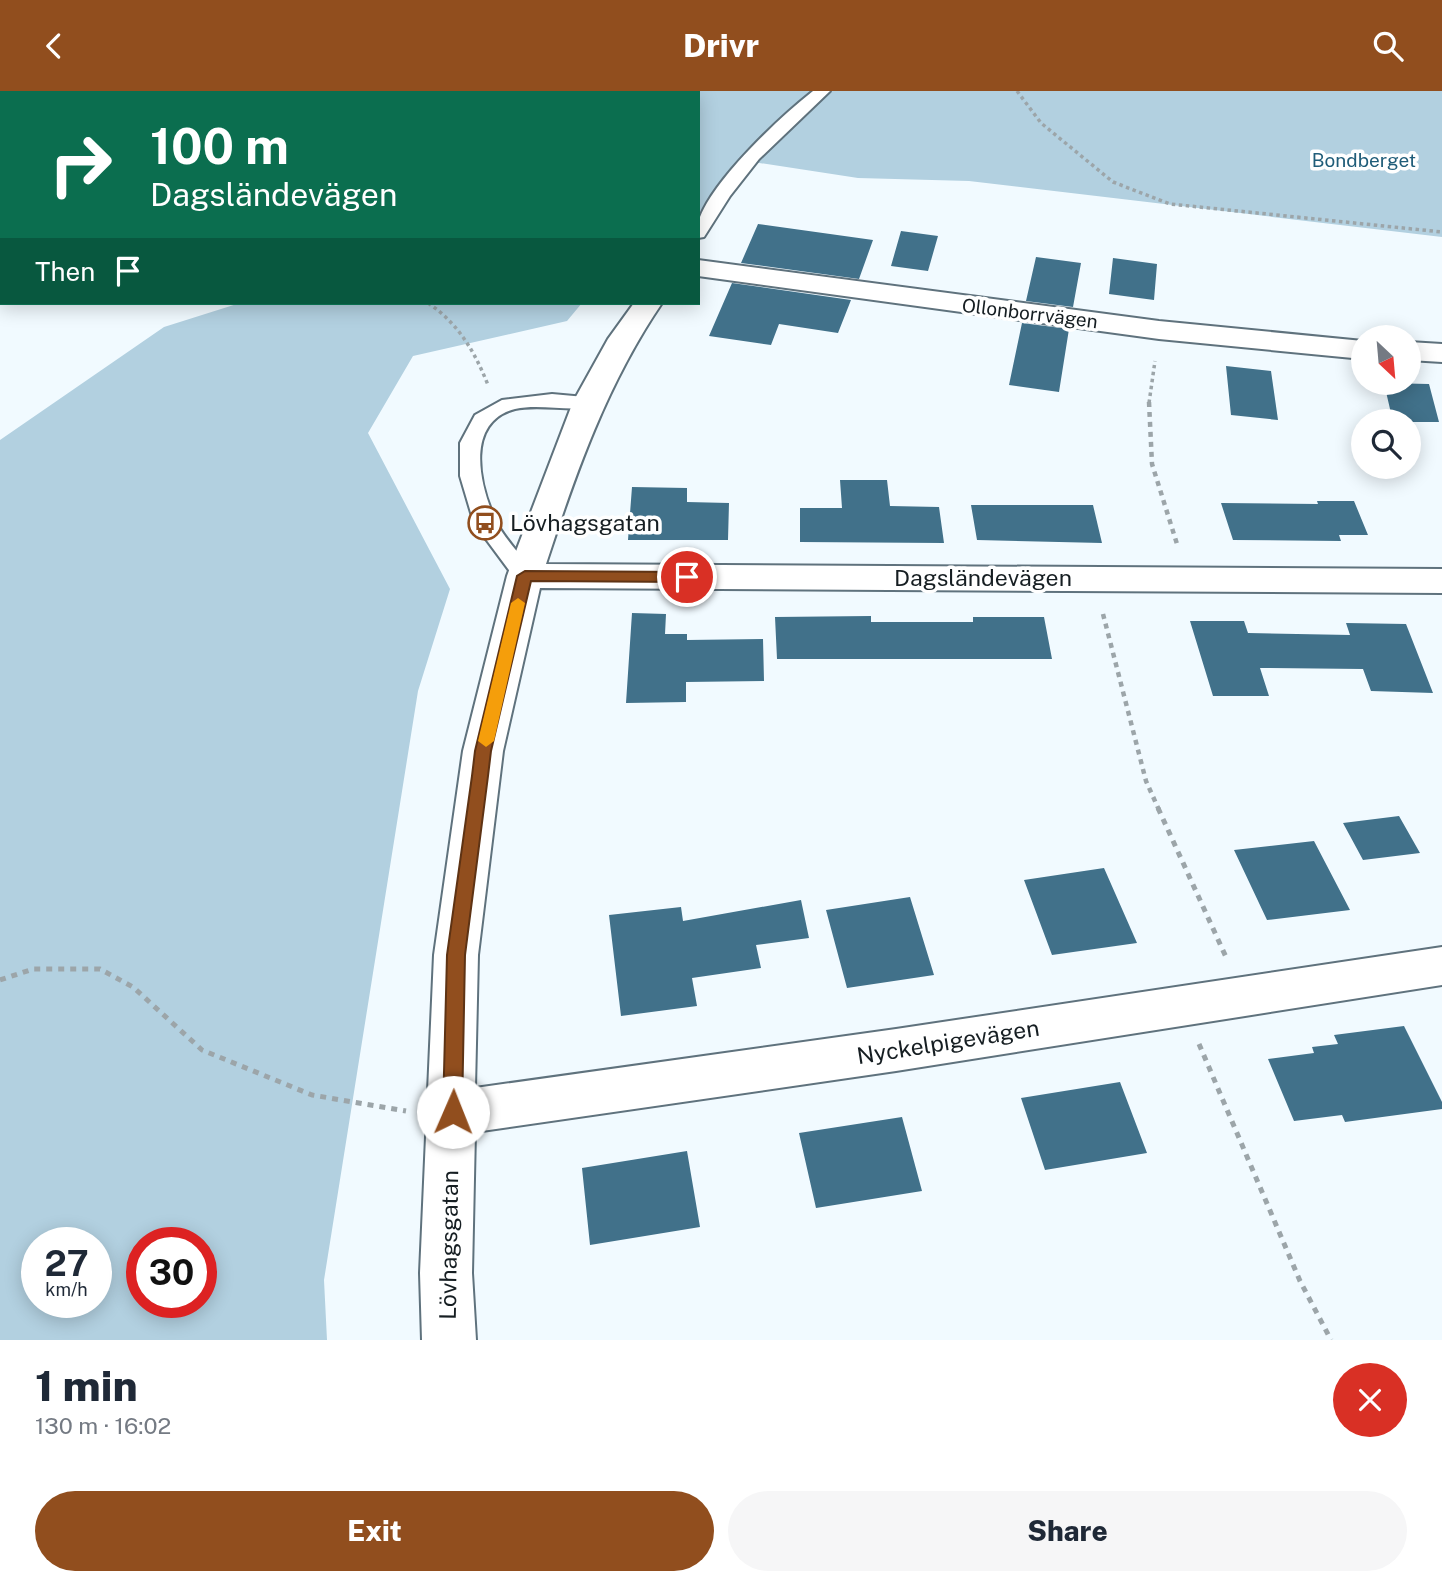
<!DOCTYPE html>
<meta charset="utf-8">
<style>
:root{--surface:#fff;--page:#f6f6f7;--text:#1f2937;--muted:#747a83;--accent:#914e1e}
body{margin:0;font-family:"Public Sans",sans-serif;background:var(--page);color:var(--text);height:100vh;display:flex;flex-direction:column;font-size:26px;white-space:nowrap}
*{box-sizing:border-box;margin:0}
p{font-size:23px;color:var(--muted)}
.icon{flex:none;width:38px;height:38px;fill:none;stroke:currentColor;stroke-width:2;stroke-linecap:round;stroke-linejoin:round}
.map{position:relative;height:1249px;overflow:hidden}
.sheet{display:flex;flex-direction:column;background:var(--surface);flex:1}
.sheet>*{flex:none}
.guide{position:absolute;left:0px;top:0px;width:700px;height:214px;box-shadow:0 4px 18px #0003;background:#0b6e4f;color:#fff;overflow:hidden}
.needle{width:46px;rotate:154deg}
.fabs{position:absolute;left:1351px;top:234px;display:grid;gap:14px}
.fabs a{display:grid;place-items:center;width:70px;height:70px;border-radius:50%;background:var(--surface);box-shadow:0 4px 18px #0003;font-size:35px}
.speed{position:absolute;left:21px;top:1136px;display:flex;gap:14px;font-size:35px;font-weight:700;text-align:center}
.speed>*{display:grid;place-content:center;width:91px;height:91px;border-radius:50%;background:var(--surface);box-shadow:0 4px 18px #0003;line-height:1}
.speed small{font-size:18px;font-weight:400}
.speed .limit{border:10px solid #d22;background:#fff;color:#111}
.pin{position:absolute;display:grid;place-items:center;width:60px;height:60px;color:#fff;margin:-30px;border:4px solid #fff;border-radius:50%;box-shadow:0 2px 7px #0007}
.me{position:absolute;width:77px;margin:-38px;rotate:1deg;stroke-linejoin:round;filter:drop-shadow(0 0 5px #0008)}
.turn{display:flex;align-items:center;gap:24px;height:147px;padding:0 35px;font-size:32px}
.turn .icon{width:91px;height:91px;stroke-width:2.5}
.turn b{display:block;font-size:49px;line-height:60px}
.then{display:flex;align-items:center;height:66px;padding:0 35px;background:#0003;gap:14px;font-size:26px}
.round{display:grid;place-items:center;flex:none;width:74px;height:74px;border-radius:37px;background:var(--page)}
.head{display:flex;align-items:center;justify-content:space-between;height:119px;padding:0 35px}
h1{font-size:42px;font-weight:800;line-height:52px}
.cta{display:flex;gap:14px;margin-top:auto;padding:14px 35px}
.cta a{flex:1;height:80px;border-radius:42px;background:var(--accent);color:#fff;font-size:28px;font-weight:800;line-height:80px;text-align:center}
.cta a+a{background:var(--page);color:var(--text)}
header{display:flex;justify-content:space-between;align-items:center;height:91px;padding:0 35px;background:var(--accent);color:#fff;font-size:32px;font-weight:800}
.map>svg:first-child{display:block}
.green{fill:#b2d0e0;fill-rule:evenodd}
.building{fill:#41718a}
.lines{fill:none;stroke-linecap:round;stroke-linejoin:round}
.service-casing{stroke:#5f727d;stroke-width:4}
.minor-casing{stroke:#5f727d;stroke-width:4}
.path-far2{stroke:#9ca5a9;stroke-width:3.5;stroke-dasharray:3.5 3.5;stroke-linecap:butt}
.path-far1{stroke:#9ca5a9;stroke-width:4.5;stroke-dasharray:5 5;stroke-linecap:butt}
.path{stroke:#9ca5a9;stroke-width:5;stroke-dasharray:6 6;stroke-linecap:butt}
.service{fill:#fff;fill-rule:evenodd}
.minor{fill:#fff;fill-rule:evenodd}
.route{fill:#914e1e;stroke:#5e3314;stroke-width:2}
.slow{fill:#f59e0b}
.labels{text-anchor:middle;stroke-width:7;stroke-linejoin:round;paint-order:stroke}
.far-park-label{font-size:19px;fill:#205d79;stroke:#fff}
.far-street-label{font-size:19px;fill:#161e22;stroke:#fff}
.poi-label{font-size:23px;fill:#161e22;stroke:#fff;text-anchor:start}
.street-label{font-size:23px;fill:#161e22;stroke:#fff}
</style>
<header><svg class="icon" aria-label="back" viewBox="0 0 24 24"><path d="M15 5l-7 7 7 7"/></svg>Drivr<svg class="icon" aria-label="search" viewBox="0 0 24 24"><circle cx="10" cy="10" r="6"/><path d="M15 15l6 6"/></svg></header>
<div class="map">
<svg width="1442" height="1249" viewBox="0 0 1442 1249">
<rect width="100%" height="100%" fill="#f1faff"/>
<path class="green" d="M0 0H1442V146L969 90 858 87 753 71 698 148V2H2V43Z
M240 212H582L567 230 413 265 368 342 450 498 418 600 324 1189 327 1249H0V349L164 236ZM37 1152H96V1211H37ZM142 1152H201V1211H142Z"/>
<path class="building" d="M758 133 873 149 859 188 741 172Z
M901 140 938 145 928 180 891 175Z
M1036 166 1081 172 1073 216 1026 210Z
M1113 167 1157 173 1154 209 1109 203Z
M732 192 851 209 838 242 779 233 771 254 709 245Z
M1022 232 1069 238 1059 301 1009 294Z
M1226 275 1271 280 1278 329 1231 324Z
M1384 292 1429 293 1439 331H1393Z
M840 389H887L890 415 939 416 944 452 800 451V417H842Z
M632 396 687 397V411L729 412 728 449H628Z
M1317 410H1354L1368 444H1339L1341 450 1233 449 1221 412 1318 413Z
M971 414H1093L1102 452 977 449Z
M632 522 666 523 665 543H687V549L763 548 764 590 686 591V611L626 612Z
M871 525V531H973V526H1044L1052 568H777L775 526Z
M1190 530H1244L1248 542 1350 544 1346 532 1406 533 1433 602 1371 600 1363 578 1260 577 1269 605H1213Z
M1399 725 1420 762 1363 769 1343 732Z
M1314 750 1350 819 1267 829 1234 759Z
M1104 777 1137 852 1052 864 1024 789Z
M910 806 934 884 847 897 826 819Z
M801 809 809 847 756 854 761 877 692 887 697 915 621 925 609 824 681 816 683 830Z
M1404 935 1442 1011V1018L1345 1031 1342 1024 1294 1030 1268 968 1314 962 1312 956 1338 953 1334 944Z
M1120 991 1147 1062 1045 1079 1021 1007Z
M902 1026 922 1100 816 1117 799 1042Z
M687 1060 700 1136 590 1154 582 1077Z"/>
<g class="lines">
<defs>
<path id="service" d="M813 0H830L759 68 730 105 704 146 698 147C698 140 697 132 700 126 716 86 779 27 813 0Z
M552 303 596 307 599 311 596 315C570 322 542 312 515 318 465 331 479 393 495 428 504 449 524 466 536 485L533 490 525 493 517 490 474 432 460 385V352L475 324 502 309Z"/>
<path id="minor" d="M698 169 1159 230 1363 250V268L1159 248 698 185Z
M634 212H662C607 293 576 381 546 473L1442 478V502L540 497 503 660 478 864 475 997 896 938 1442 856V894L896 980 475 1041 472 1182 476 1249H422L420 1182 434 864 463 660 507 485 518 455 573 311 608 248Z
M1409 251 1442 253V271L1409 269Z"/>
</defs>
<use href="#service" class="service-casing"/>
<use href="#minor" class="minor-casing"/>
<path class="path-far2" d="M1017 0 1041 32 1113 91 1170 113 1442 141
M428 212C458 232 475 261 488 294
M1149 312 1155 270"/>
<path class="path-far1" d="M1149 311 1152 373 1177 453
M1103 523 1146 690 1159 719"/>
<path class="path" d="M1158 717 1226 866
M0 889 33 878H100L133 896 202 959 312 1004 406 1020
M1199 953 1300 1190 1331 1249"/>
<use href="#service" class="service"/>
<use href="#minor" class="minor"/>
</g>
<path class="route" d="M525 480 687 481 695 486 687 491 531 490 491 660 488 685 465 864 462 1021 460 1028 453 1031 446 1028 443 1021 447 864 472 685 475 660 517 485Z"/>
<path class="slow" d="M518 507 525 512 494 650 486 656 478 650 511 512Z"/>
<defs>
<symbol id="bus-ring" viewBox="-11 -11 22 22"><circle r="9.5" fill="#fff" stroke="#914e1e" stroke-width="1.5"/><path d="M-5-6H5V4H4V6H2V4H-2V6H-4V4H-5ZM-3.5-4V0h7V-4ZM-3.5 1.2v1.5H-2V1.2ZM2 1.2v1.5H3.5V1.2Z" fill="#914e1e"/></symbol>
</defs>
<g fill-rule="evenodd">
<use href="#bus-ring" x="466" y="413" width="38" height="38"/>
</g>
<g class="labels">
<g class="far-park-label">
<text x="1364" y="76">Bondberget</text>
</g>
<g class="far-street-label">
<text transform="translate(1030 222) rotate(7)" y="7">Ollonborrvägen</text>
</g>
<g class="poi-label">
<text x="510" y="440">Lövhagsgatan</text>
</g>
<g class="street-label">
<text x="983" y="495">Dagsländevägen</text>
<text transform="translate(948 951) rotate(-9)" y="8">Nyckelpigevägen</text>
<text transform="translate(449 1154) rotate(-89)" y="8">Lövhagsgatan</text>
</g>
</g>
</svg>
<div class="fabs">
<a><svg class="needle" viewBox="-14 -14 28 28"><path d="M0-13l5 13h-10z" fill="#e53935"/><path d="M0 13l5-13h-10z" fill="#747a83"/></svg></a>
<a><svg class="icon" aria-label="search" viewBox="0 0 24 24"><circle cx="10" cy="10" r="6"/><path d="M15 15l6 6"/></svg></a>
</div>
<div class="speed"><div>27<small>km/h</small></div><div class="limit">30</div></div>
<div class="pin" style="left:687px;top:486px;background:#d93025"><svg class="icon" aria-label="arrive" viewBox="0 0 24 24"><path d="M6 21V4h12l-3 4 3 4H6"/></svg></div>
<svg class="me" style="left:453px;top:1021px" viewBox="-20 -20 40 40"><circle r="19" fill="#fff"/><path d="M0-13L10 11 0 6-10 11z" fill="#914e1e"/></svg>
<div class="guide">
<div class="turn"><svg class="icon" aria-label="right" viewBox="0 0 24 24"><path d="M7 20v-9h11M14 6l5 5-5 5"/></svg><div><b>100 m</b>Dagsländevägen</div></div>
<div class="then">Then<svg class="icon" aria-label="arrive" viewBox="0 0 24 24"><path d="M6 21V4h12l-3 4 3 4H6"/></svg></div>
</div>
</div>
<section class="sheet">
<div class="head"><div><h1>1 min</h1><p>130 m · 16:02</p></div><a class="round" style="background:#d93025;color:#fff"><svg class="icon" aria-label="close" viewBox="0 0 24 24"><path d="M6 6l12 12M18 6L6 18"/></svg></a></div>
<div class="cta"><a>Exit</a><a>Share</a></div>
</section>
